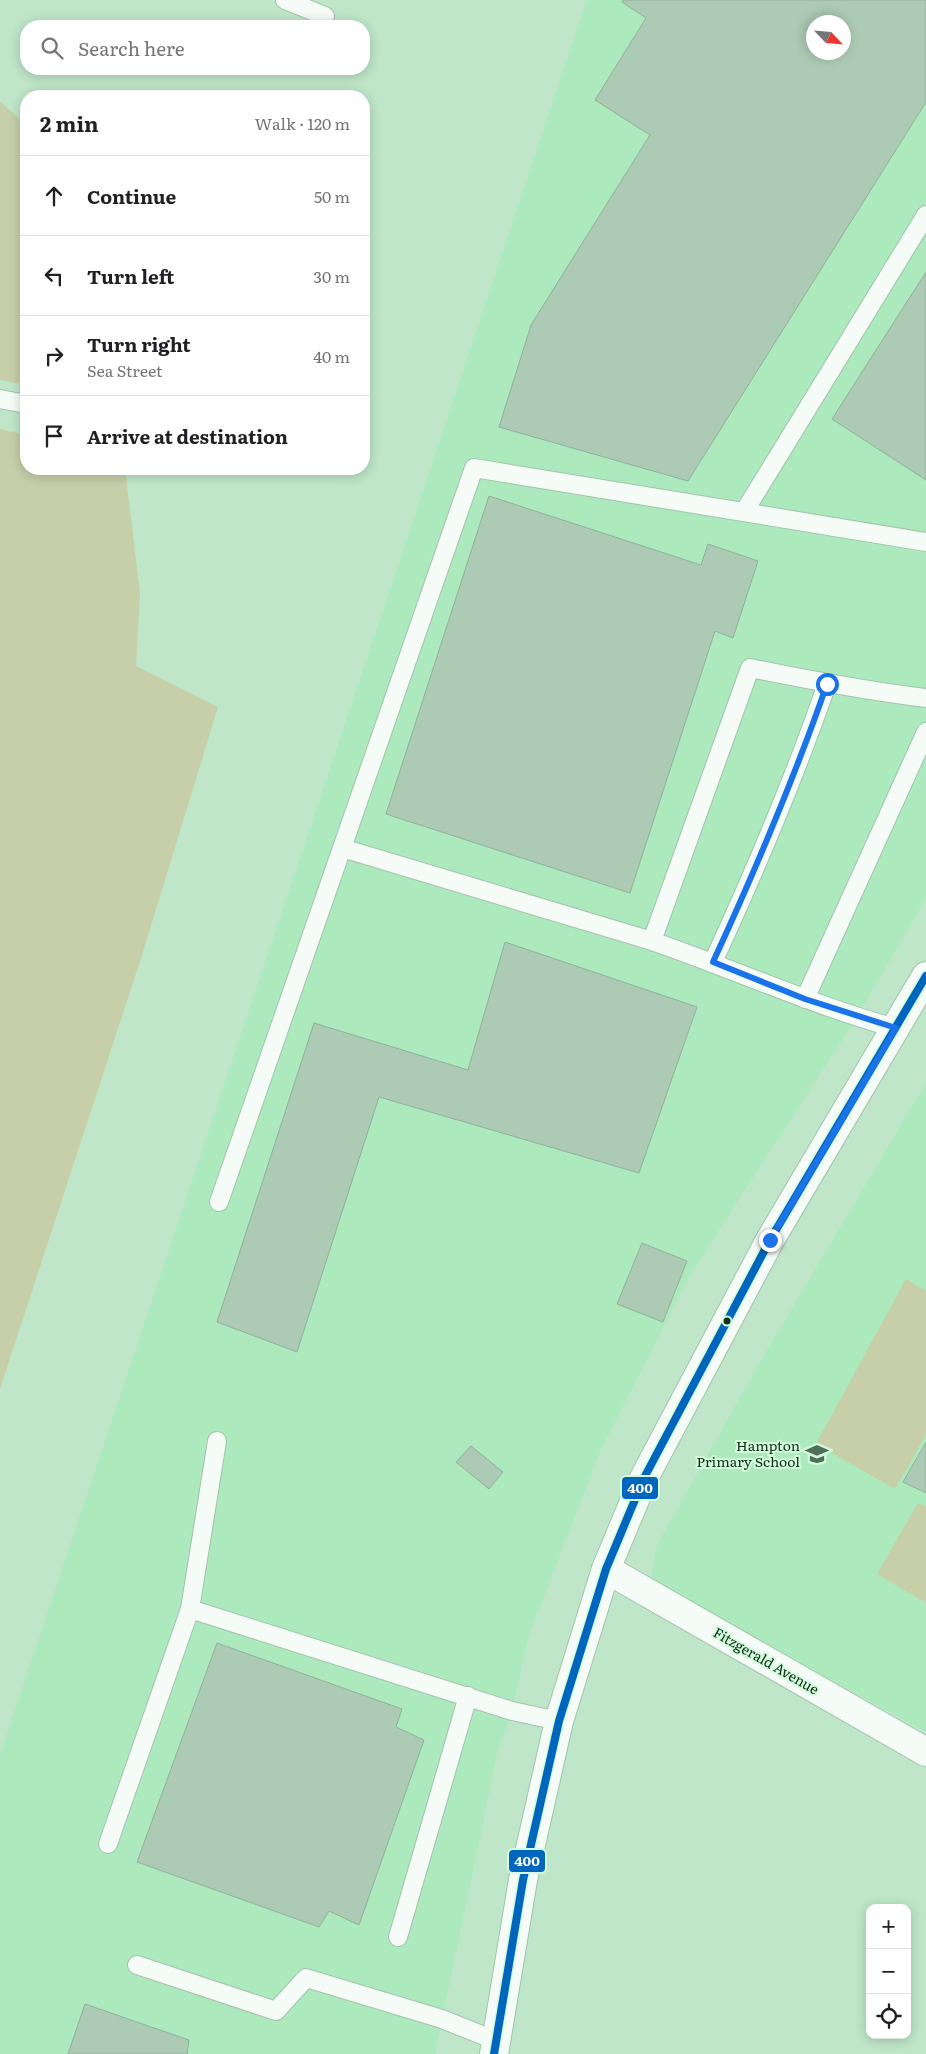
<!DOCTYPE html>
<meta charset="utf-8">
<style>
body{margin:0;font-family:Literata,serif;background:#f2f2f2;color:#202124}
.controls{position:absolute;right:15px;bottom:15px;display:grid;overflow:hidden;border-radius:10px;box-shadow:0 2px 12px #0003}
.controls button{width:45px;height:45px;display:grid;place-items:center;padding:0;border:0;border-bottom:1px solid #e0e0e0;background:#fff;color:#202124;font:25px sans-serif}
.compass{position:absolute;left:806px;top:15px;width:45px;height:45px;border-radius:50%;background:#fff;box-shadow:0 2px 12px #0003;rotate:116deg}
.stop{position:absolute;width:15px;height:15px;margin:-11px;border:4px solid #1a73e8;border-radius:50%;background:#fff}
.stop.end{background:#1a73e8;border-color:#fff;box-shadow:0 1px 5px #0008}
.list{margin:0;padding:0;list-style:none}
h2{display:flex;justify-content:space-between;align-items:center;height:65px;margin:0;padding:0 20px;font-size:21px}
h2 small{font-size:16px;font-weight:400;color:#757577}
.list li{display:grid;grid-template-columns:32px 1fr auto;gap:15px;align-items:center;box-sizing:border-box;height:80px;padding:0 20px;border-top:1px solid #e0e0e0}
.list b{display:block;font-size:19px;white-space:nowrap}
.list p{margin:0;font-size:16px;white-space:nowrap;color:#757577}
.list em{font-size:16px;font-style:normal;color:#757577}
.icon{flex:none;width:28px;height:28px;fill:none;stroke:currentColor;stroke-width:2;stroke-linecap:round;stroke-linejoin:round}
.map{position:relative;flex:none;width:926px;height:2054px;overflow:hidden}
.search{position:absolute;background:#fff;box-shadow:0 2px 12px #0003;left:20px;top:20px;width:350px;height:55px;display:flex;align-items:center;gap:12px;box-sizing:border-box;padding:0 18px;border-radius:20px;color:#757577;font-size:19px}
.panel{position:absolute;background:#fff;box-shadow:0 2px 12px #0003;left:20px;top:90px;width:350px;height:385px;border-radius:20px}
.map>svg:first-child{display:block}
.built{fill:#ace9bc;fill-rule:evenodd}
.green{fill:#c6cfa8}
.building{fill:#accab4;stroke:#92b19a;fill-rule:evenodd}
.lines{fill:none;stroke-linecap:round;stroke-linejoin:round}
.service-casing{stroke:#a4c3ac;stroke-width:20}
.minor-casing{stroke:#a4c3ac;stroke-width:30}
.secondary-casing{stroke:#a4c3ac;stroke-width:30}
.service{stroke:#f5fbf7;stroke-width:18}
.minor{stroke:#f5fbf7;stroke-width:28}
.secondary{stroke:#f5fbf7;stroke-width:28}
.bus-1-casing{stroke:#d2fcdb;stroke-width:11}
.bus-1{stroke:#0065bd;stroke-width:8}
.route{stroke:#1a73e8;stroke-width:6}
.bus-dot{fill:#132f1b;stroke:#d2fcdb;stroke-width:2}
.labels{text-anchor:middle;stroke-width:4;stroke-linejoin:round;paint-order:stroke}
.poi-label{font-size:14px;fill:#132f1b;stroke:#d2fcdb;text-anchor:end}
.street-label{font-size:14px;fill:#132f1b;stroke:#d2fcdb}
.line-badge{stroke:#d2fcdb;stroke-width:2}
.badge-label{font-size:14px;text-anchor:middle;font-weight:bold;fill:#fff}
</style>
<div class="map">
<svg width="926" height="2054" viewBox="0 0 926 2054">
<rect width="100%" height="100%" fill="#bfe6c9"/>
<path class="built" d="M587,0H926V898L857,1017L692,1272L601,1449L529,1635L512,1711L498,1750L435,2054H0V1755ZM814,22H844V52H814Z
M926,1083V1732L651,1581L657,1545L760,1362Z"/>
<path class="green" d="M0,101L26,125V385L0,380Z
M0,429L26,435V469H125L140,593L136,666L218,707L142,955L0,1389Z
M906,1279L926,1291V1435L895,1489L816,1444Z
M918,1503L926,1507V1603L877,1574Z"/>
<path class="building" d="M623,0H926V102L688,481L499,427L531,325L650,135L595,100L646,18L622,2ZM814,22H844V52H814Z
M926,272V480L832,419Z
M489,496L701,565L708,544L758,561L733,638L715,631L630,893L386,814Z
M505,942L697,1007L639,1173L379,1097L297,1352L217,1322L314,1023L468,1070Z
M642,1243L687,1261L663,1322L617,1304Z
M926,1442V1493L903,1482Z
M471,1446L503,1472L489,1489L456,1462Z
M217,1643L402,1709L396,1727L424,1740L359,1925L329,1911L319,1927L137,1862Z
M85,2004L189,2040L187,2054H188H68Z"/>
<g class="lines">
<defs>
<path id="service" d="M285,0L325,16
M0,399L26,404
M744,512L926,215
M342,848L652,941
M713,962C755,871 794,779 827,684
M805,999L926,732
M895,1028C812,1005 733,969 652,941L750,668C809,680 866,691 926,698
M219,1202L474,468L926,542
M190,1609L512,1711L559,1721
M108,1844L190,1609L217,1441
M398,1937L468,1696
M137,1965L276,2011L306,1978L442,2019L497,2041"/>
<path id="minor" d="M606,1569L926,1752"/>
<path id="secondary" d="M494,2054L523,1880L559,1721L606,1569L644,1478L770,1240L926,976"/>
</defs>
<use href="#service" class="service-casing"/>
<use href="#minor" class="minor-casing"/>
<use href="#secondary" class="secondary-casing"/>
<use href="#service" class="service"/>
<use href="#minor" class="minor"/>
<use href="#secondary" class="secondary"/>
<defs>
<path id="bus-1" d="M494,2054L523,1880L559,1721L606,1569L644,1478L770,1240L926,976"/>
</defs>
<use href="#bus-1" class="bus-1-casing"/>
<use href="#bus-1" class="bus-1"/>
</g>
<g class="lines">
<path class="route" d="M770,1240L896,1028L805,999L713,962C755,871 794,779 827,684"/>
</g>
<defs>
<symbol id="school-bare" viewBox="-9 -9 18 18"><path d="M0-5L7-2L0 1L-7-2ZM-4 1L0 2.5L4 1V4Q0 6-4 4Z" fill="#4f6f58" stroke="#d2fcdb" stroke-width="2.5" paint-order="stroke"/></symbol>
</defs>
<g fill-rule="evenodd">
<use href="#school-bare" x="801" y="1438" width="32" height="32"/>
</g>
<circle class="bus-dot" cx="727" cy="1321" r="4.5"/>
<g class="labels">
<g class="poi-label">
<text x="800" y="1451">Hampton<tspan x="800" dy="16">Primary School</tspan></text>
</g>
<g class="street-label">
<text transform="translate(766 1661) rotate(30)" y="5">Fitzgerald Avenue</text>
</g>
</g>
<g class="line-badge">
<rect x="621" y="1476" width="38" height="24" rx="5" fill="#0065bd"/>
<rect x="508" y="1849" width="38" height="24" rx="5" fill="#0065bd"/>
</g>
<g class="badge-label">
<text x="640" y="1493">400</text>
<text x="527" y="1866">400</text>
</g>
</svg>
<div class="controls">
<button>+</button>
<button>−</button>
<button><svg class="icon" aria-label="locate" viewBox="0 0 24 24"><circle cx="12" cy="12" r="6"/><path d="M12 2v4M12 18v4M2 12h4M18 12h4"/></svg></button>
</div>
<svg class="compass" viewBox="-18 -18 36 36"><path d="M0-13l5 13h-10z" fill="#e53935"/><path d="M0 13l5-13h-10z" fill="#757577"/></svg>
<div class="stop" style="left:827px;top:684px"></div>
<div class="stop end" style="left:770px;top:1240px"></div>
<div class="search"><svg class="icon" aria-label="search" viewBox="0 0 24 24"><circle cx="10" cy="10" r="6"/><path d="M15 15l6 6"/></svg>Search here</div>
<section class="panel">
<h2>2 min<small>Walk · 120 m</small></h2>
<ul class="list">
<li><svg class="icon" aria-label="ahead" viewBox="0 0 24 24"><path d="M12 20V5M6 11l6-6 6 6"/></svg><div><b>Continue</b></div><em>50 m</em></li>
<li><svg class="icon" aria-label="left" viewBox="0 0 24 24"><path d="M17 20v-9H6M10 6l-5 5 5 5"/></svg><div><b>Turn left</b></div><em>30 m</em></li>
<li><svg class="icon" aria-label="right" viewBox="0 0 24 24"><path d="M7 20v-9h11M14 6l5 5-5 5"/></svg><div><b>Turn right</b><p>Sea Street</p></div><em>40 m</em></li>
<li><svg class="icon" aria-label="arrive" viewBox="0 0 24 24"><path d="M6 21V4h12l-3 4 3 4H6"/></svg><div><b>Arrive at destination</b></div></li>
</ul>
</section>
</div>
